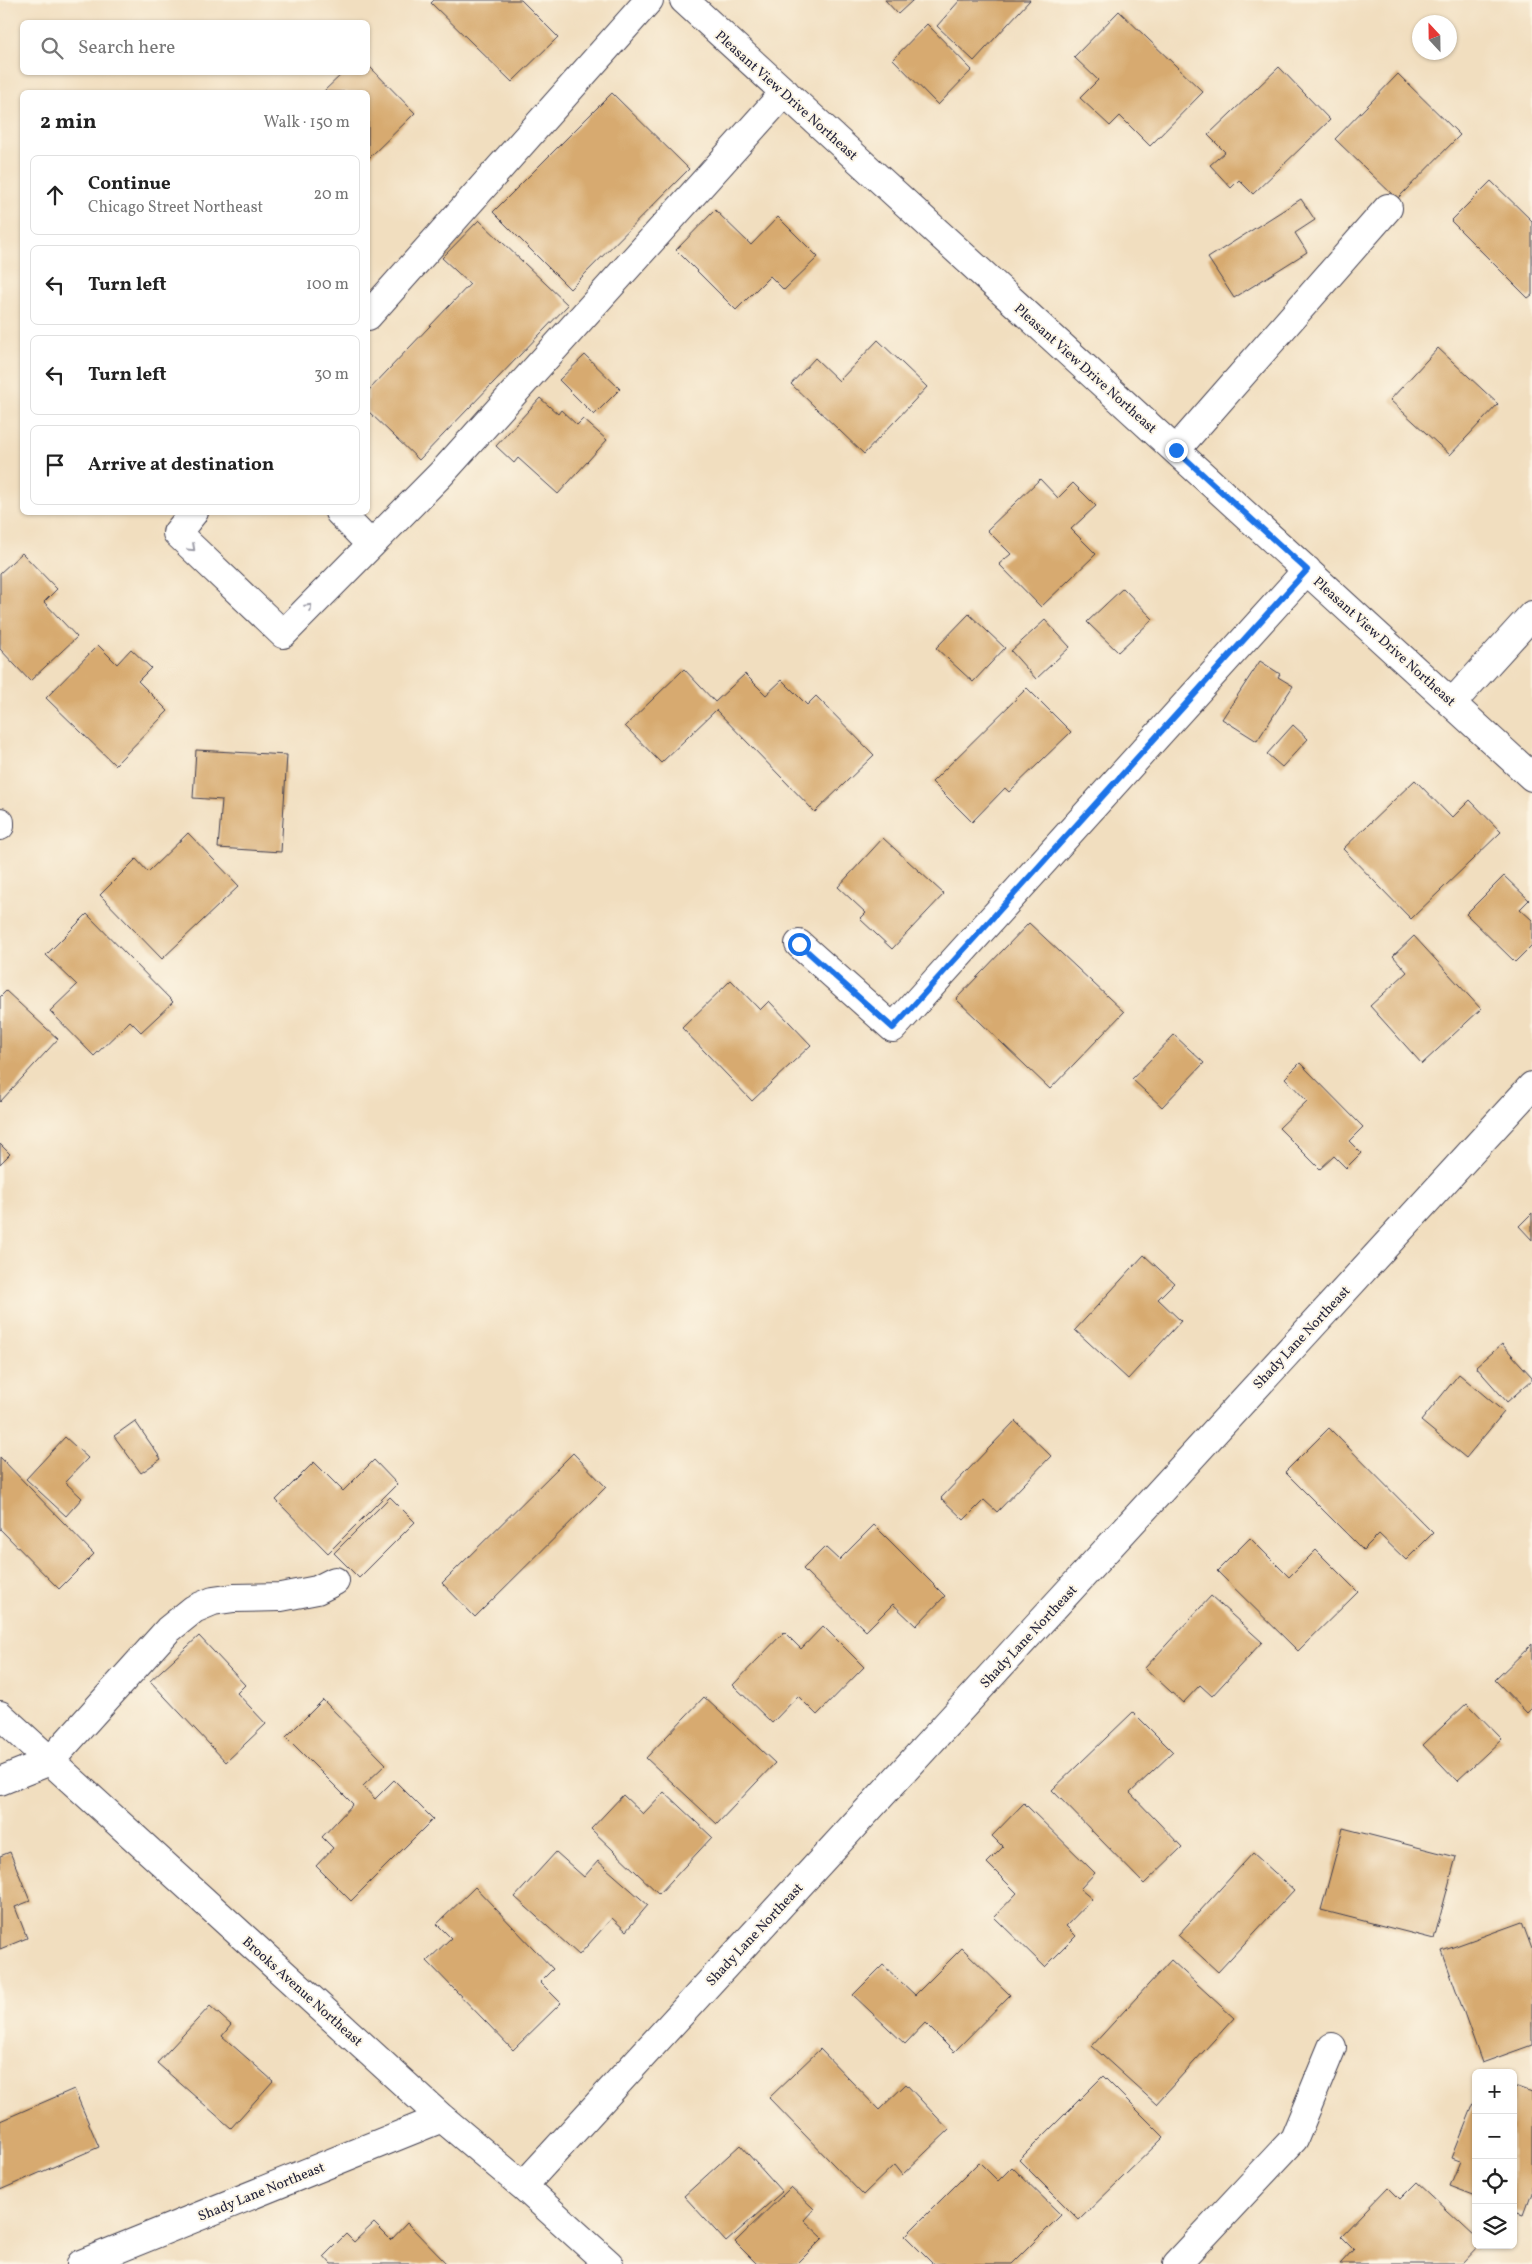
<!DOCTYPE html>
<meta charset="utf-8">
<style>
body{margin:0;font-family:Vollkorn,serif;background:#f6f6f6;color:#222}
.controls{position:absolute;right:15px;bottom:15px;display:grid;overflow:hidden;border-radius:8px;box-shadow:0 1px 4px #0004}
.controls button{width:45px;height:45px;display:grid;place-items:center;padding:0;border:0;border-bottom:1px solid #e0e0e0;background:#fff;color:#222;font:25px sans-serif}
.compass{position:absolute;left:1412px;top:15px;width:45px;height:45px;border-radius:50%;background:#fff;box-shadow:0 1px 4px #0004;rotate:338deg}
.stop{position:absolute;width:15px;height:15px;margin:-11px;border:4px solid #1a73e8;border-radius:50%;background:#fff}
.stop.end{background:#1a73e8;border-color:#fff;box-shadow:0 1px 5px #0008}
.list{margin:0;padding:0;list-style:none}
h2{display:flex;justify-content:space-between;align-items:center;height:65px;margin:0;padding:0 20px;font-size:21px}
h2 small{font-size:16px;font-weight:400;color:#767676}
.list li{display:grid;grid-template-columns:32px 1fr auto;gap:15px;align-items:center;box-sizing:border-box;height:80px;margin:0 10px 10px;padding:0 10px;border:1px solid #e0e0e0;border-radius:8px}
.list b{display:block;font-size:19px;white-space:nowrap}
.list p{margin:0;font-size:16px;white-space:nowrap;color:#767676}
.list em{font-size:16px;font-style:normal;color:#767676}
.icon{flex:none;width:28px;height:28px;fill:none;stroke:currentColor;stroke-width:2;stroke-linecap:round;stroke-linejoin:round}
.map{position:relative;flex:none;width:1532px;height:2264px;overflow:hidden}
.search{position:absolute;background:#fff;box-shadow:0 1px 4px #0004;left:20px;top:20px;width:350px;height:55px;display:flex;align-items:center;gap:12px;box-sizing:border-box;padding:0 18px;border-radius:8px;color:#767676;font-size:19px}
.panel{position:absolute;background:#fff;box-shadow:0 1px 4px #0004;left:20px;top:90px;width:350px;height:425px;border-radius:8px}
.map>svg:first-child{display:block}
.building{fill:#d7aa70}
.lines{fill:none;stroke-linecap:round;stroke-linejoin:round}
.minor-casing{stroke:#413e4f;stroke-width:30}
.minor{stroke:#fff;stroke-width:28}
.oneway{stroke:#9c9ca7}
.route{stroke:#1a73e8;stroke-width:6}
.labels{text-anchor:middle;stroke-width:4;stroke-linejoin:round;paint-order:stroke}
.street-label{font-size:14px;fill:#22223b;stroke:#fcf5e5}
</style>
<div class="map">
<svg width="1532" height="2264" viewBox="0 0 1532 2264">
<rect width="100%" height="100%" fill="#fcf5e5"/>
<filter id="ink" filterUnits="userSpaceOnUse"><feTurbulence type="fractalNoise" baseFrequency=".02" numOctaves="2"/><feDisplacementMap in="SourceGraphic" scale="10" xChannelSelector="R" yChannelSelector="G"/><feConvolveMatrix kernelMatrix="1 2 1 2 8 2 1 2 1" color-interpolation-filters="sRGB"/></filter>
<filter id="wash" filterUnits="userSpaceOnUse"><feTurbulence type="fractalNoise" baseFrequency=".0096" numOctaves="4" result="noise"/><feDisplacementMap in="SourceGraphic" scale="20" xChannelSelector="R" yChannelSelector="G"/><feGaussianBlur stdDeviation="1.12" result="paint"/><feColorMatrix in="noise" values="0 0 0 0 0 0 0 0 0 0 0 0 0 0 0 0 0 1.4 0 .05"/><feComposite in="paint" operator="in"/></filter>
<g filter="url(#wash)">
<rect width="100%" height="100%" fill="#f1debf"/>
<g id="blocks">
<path class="building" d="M434,0H521L558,37L512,82L431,3Z
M885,0H913L898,14Z
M960,0H1030L974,61L937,26Z
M1119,11L1203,92L1150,146L1120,116L1110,126L1080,98L1098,80L1074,57Z
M927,24L972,70L938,105L893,59Z
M368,65L415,113L368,159V92H323L344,72H368Z
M1279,67L1330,120L1253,194L1239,180L1231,188L1210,165L1225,152L1208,135Z
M1398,74L1460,135L1397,199L1335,139Z
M612,93L689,169L570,289L493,212Z
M1491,181L1532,221V295L1528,298L1451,221Z
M1301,199L1315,220L1295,233L1307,252L1234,298L1208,258Z
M715,210L751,245L778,217L818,257L784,290L770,276L736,310L676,250Z
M479,220L568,305L419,460L368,411V391L470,284L442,258Z
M878,340L927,387L864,454L791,384L815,358L839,381Z
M1438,348L1498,404L1450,455L1390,400Z
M585,355L620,389L594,415L559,380Z
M540,398L558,414L561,410L577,425L583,419L607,440L558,494L518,458L514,463L496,446Z
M1040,479L1058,498L1073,483L1096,506L1071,529L1096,554L1041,607L999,564L1011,554L987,530Z
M22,553L57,589L44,602L77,637L30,681L0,649V573Z
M1123,588L1153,619L1118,652L1087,622Z
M969,614L1005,648L973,682L936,648Z
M1045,620L1070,647L1036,679L1011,651Z
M98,645L117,664L131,649L151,668L138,681L168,711L115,765L46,698Z
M1260,661L1280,674L1278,677L1293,686L1257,741L1222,719Z
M684,669L715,702L745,674L766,695L782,680L807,705L816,696L874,755L815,812L716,710L661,763L625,726Z
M1027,688L1071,732L1009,792L1005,788L972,822L932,782Z
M1293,725L1308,739L1282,767L1267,754Z
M196,750L287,755L281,852L218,848L222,800L193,798Z
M1415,780L1452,818L1470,800L1501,832L1411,919L1343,849Z
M188,833L239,886L162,959L100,895L136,859L148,872Z
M883,838L944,894L892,949L860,919L866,913L838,887Z
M1504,876L1529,900L1520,909L1532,920V945L1515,962L1466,914Z
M87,914L173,1002L141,1032L130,1021L94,1056L50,1011L77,985L46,955Z
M1029,923L1124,1012L1050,1089L956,999Z
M1414,936L1481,1009L1422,1064L1370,1006L1407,972L1393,956Z
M731,980L760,1010L769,1001L811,1045L752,1101L682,1028Z
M6,991L58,1039L0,1102V997Z
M1174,1035L1204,1063L1162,1107L1132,1079Z
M1300,1063L1363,1127L1349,1141L1361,1153L1346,1168L1334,1156L1320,1169L1279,1128L1307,1101L1285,1078Z
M0,1144L10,1154L0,1164Z
M1532,1213V1240L1519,1226Z
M1144,1255L1174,1283L1158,1299L1181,1321L1128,1379L1075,1330Z
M1502,1344L1532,1377V1380L1507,1402L1476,1367Z
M1459,1374L1504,1412L1466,1458L1421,1421Z
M135,1421L161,1459L141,1473L114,1436Z
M1015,1421L1051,1456L997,1512L984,1500L964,1520L941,1498Z
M1329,1428L1433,1533L1406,1560L1379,1534L1363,1550L1285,1472Z
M65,1437L88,1458L65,1482L82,1498L66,1516L26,1479Z
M573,1453L606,1487L475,1617L442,1583Z
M0,1457L94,1554L59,1589L0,1529Z
M374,1460L397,1484L328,1553L276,1500L314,1462L343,1491Z
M390,1497L415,1522L359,1578L334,1553Z
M874,1525L945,1596L916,1626L893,1604L866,1631L803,1569L825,1547L839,1560Z
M1250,1538L1289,1577L1316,1550L1358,1592L1298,1651L1217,1571Z
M1211,1596L1262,1642L1212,1696L1200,1685L1183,1703L1145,1668Z
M823,1626L864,1667L817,1715L798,1696L772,1723L733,1685L784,1632L801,1649Z
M199,1636L245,1685L237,1693L266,1724L226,1762L150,1681Z
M1532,1644V1708L1527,1713L1495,1680Z
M704,1697L775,1763L717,1824L646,1758Z
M323,1700L386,1764L363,1786L375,1799L394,1780L433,1819L351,1901L316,1866L333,1848L322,1837L353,1804L286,1737Z
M1467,1703L1502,1739L1457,1781L1423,1745Z
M1133,1712L1173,1752L1130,1793L1182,1847L1144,1884L1052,1790Z
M664,1792L712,1837L659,1894L591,1829L623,1795L643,1814Z
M1024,1803L1095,1873L1080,1889L1092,1899L1066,1926L1076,1936L1045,1967L994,1917L1017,1893L987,1863L1003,1847L992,1836Z
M1343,1828L1456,1857L1434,1939L1321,1910Z
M10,1852L30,1901L15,1907L27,1938L0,1949V1856Z
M556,1852L584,1877L598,1861L648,1905L626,1931L612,1918L579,1955L515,1897Z
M1253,1853L1294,1890L1218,1972L1178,1935Z
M475,1887L553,1969L540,1982L561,2003L513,2050L427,1961L451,1938L437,1924Z
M1522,1922L1532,1949V2045L1482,2063L1442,1951Z
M962,1948L1010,1995L954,2052L925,2023L905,2044L853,1995L883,1965L915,1995Z
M1171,1960L1234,2018L1156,2104L1092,2046Z
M210,2006L231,2025L222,2036L273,2081L231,2128L157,2063Z
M820,2049L879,2110L906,2084L949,2130L902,2175L894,2165L863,2195L769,2098Z
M1103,2076L1164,2137L1079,2220L1019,2160Z
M1513,2086L1532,2093V2192L1524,2214L1513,2210Z
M74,2089L99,2147L0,2190V2121Z
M1476,2098V2196L1450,2186L1460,2161L1452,2158Z
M740,2145L782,2192L726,2242L684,2196Z
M979,2162L998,2181L1012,2167L1061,2215L1012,2264H933L905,2236Z
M1417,2182L1476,2237V2245H1480L1462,2264H1340L1354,2249L1341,2236L1388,2187L1400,2199Z
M791,2187L814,2209L804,2220L823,2238L797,2264H757L735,2242Z
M374,2223L391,2240L407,2223L447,2264H331L324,2256L346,2234L354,2242Z"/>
</g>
</g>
<g filter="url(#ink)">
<use href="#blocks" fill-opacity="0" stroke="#413e4f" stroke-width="1"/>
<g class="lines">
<defs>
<path id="minor" d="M684,0L1532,777
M368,316L649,0
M1176,450L1388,208
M194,512L177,533L283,634L441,474L785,92
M339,512L371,545
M1452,703L1532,615
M0,822V826
M799,944L893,1028L1307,570
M0,1715L442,2118L523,2186L609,2264
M0,1781L50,1761L168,1630L194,1609L213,1601L234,1598L281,1597L317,1590L335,1581
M523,2186L1532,1086
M81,2264L442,2118
M1177,2264L1294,2139L1332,2047"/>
</defs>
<use href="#minor" class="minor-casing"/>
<use href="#minor" class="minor"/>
</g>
<defs><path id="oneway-chevron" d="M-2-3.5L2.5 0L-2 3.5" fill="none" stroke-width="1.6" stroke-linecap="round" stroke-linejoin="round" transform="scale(1.25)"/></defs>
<g class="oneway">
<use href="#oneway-chevron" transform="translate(192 548) rotate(43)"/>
<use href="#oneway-chevron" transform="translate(309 607) rotate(-45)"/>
</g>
</g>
<g class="lines" filter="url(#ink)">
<path class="route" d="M799,944L893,1028L1307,570L1176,450"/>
</g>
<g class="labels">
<g class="street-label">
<text transform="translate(787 95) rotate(42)" y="5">Pleasant View Drive Northeast</text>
<text transform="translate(1086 368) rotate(42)" y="5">Pleasant View Drive Northeast</text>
<text transform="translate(1385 641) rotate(42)" y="5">Pleasant View Drive Northeast</text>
<text transform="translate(1301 1337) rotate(-47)" y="5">Shady Lane Northeast</text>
<text transform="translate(1028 1636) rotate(-47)" y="5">Shady Lane Northeast</text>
<text transform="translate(754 1934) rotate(-47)" y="5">Shady Lane Northeast</text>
<text transform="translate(303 1991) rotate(42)" y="5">Brooks Avenue Northeast</text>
<text transform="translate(261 2191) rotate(-22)" y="5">Shady Lane Northeast</text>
</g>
</g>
</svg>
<div class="controls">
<button>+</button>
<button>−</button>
<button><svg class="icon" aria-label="locate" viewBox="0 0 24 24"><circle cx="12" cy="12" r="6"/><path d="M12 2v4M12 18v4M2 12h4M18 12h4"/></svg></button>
<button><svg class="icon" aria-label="layers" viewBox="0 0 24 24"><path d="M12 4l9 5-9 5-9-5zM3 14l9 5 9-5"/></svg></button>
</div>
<svg class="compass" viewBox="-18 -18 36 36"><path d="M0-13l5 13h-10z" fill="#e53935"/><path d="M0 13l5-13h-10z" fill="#767676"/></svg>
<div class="stop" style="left:799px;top:944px"></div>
<div class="stop end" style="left:1176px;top:450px"></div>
<div class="search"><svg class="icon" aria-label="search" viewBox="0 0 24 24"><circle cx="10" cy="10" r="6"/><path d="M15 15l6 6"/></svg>Search here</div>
<section class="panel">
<h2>2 min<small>Walk · 150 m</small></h2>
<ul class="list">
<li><svg class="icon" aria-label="ahead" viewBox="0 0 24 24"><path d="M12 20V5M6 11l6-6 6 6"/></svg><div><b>Continue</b><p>Chicago Street Northeast</p></div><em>20 m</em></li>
<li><svg class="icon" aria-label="left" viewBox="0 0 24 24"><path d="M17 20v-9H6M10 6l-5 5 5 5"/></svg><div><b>Turn left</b></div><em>100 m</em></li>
<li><svg class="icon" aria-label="left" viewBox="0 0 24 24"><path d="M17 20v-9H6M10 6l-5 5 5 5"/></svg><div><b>Turn left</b></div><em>30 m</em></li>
<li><svg class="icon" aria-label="arrive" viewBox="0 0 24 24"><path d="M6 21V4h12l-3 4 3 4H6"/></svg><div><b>Arrive at destination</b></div></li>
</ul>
</section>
</div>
